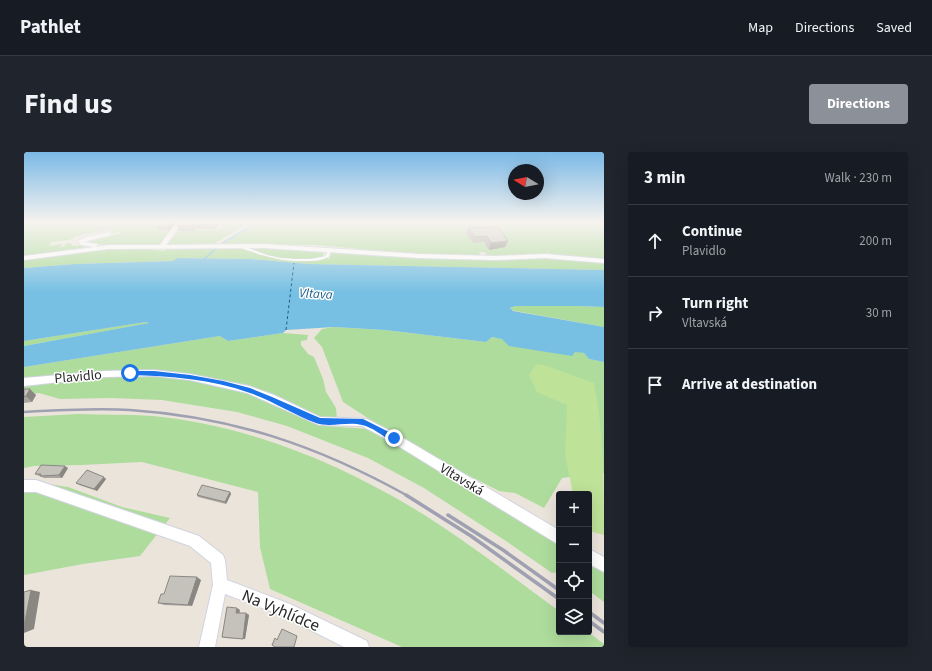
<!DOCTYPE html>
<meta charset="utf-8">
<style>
body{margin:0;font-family:"Source Sans 3",sans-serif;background:#20242c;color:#f1f3f6}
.controls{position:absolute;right:12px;bottom:12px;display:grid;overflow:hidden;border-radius:4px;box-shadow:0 4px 16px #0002}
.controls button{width:36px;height:36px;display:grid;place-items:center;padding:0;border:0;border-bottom:1px solid #363941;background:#171b24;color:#f1f3f6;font:20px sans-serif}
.compass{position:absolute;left:484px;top:12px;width:36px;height:36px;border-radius:50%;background:#171b24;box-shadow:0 4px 16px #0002;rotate:280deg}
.stop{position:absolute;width:12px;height:12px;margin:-9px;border:3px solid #1a73e8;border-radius:50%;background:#fff}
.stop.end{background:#1a73e8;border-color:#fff;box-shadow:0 1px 4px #0008}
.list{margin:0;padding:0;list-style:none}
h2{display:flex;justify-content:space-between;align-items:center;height:52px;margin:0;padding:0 16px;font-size:17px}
h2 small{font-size:13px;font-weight:400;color:#9ea1a6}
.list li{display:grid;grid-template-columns:26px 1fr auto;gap:12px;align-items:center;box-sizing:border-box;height:72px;padding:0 16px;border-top:1px solid #363941}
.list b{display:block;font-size:15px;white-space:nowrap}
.list p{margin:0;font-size:13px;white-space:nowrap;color:#9ea1a6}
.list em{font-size:13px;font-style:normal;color:#9ea1a6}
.icon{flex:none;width:22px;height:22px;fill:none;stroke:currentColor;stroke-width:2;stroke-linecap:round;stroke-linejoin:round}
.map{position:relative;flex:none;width:580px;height:495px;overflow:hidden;border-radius:4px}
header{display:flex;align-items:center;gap:24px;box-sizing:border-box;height:56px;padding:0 20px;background:#171b24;border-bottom:1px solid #363941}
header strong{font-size:19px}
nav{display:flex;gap:22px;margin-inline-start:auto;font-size:14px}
.intro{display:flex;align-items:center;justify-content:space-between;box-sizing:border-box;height:96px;padding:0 24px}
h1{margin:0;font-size:28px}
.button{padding:10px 18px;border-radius:4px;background:#8c9099;color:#fff;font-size:14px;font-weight:700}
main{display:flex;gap:24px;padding:0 24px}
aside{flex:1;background:#171b24;border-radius:4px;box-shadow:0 4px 16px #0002}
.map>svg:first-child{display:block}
.green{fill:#aedc9c}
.pitch{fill:#bfe299}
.water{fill:#77c0e3}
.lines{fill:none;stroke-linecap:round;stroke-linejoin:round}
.stream{stroke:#77c0e3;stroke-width:1.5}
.ferry{stroke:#195e8c;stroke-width:1;stroke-dasharray:3 2.5;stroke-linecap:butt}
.service-casing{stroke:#d1d3e0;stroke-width:1}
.minor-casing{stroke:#d1d3e0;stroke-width:2}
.service{fill:#fff;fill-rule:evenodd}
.minor{fill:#fff;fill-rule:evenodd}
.rail-far1{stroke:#9fa0b1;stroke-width:2.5}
.rail{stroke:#9fa0b1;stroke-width:3.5}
.wall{fill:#a9a6a1}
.shaded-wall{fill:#8a8783}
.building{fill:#c5c1bb;stroke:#8a8783}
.route{fill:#1a73e8}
.labels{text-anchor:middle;stroke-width:3;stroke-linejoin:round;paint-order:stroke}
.far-water-label{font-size:13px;font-style:italic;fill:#195e8c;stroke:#fff}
.street-label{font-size:14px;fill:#292929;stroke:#fff}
.near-street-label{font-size:17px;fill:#292929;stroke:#fff}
</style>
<header>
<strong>Pathlet</strong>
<nav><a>Map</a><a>Directions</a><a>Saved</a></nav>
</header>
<div class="intro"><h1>Find us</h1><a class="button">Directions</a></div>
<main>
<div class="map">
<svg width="580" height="495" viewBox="0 0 580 495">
<rect width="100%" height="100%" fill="#eae4db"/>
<path class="green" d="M0,70H155L152,73L134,78L144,79L146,76H150L137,93H81L60,90L69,86L96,82V80L88,81V77L52,84C47,90 34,88 27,90L25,94L39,92L36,95H39L43,91H47L48,94L60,93L77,94L0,104Z
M177,70H221L219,74L188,93H141L152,78L157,76L156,79L195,77L198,76L199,71Z
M228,70H345L357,72L350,70H580V118L285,112L228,107L154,106L149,109L51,112L0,116V107L85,97L130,96L129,98L141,99L142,96L238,94L300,98L299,105L305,107L309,98C379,110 452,106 523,105L524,99L520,103H480L484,104L464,105L461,100H455L457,105L390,102L293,93L200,92L212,83L228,76Z
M491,154H553L580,155V175L486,158L488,155Z
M122,170L126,171L0,194V189Z
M310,175L361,178L462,190L468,185L560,201L565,207L580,210V321L538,326L520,356L491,341L475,339L387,294L319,250L298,195L290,186L298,177Z
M259,181L284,183L283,188L277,189V193L284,202L290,205L299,227L302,240L312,256L313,268L295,267L255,248L135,220L92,218L0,227V215L196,184L204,189Z
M76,223H119L161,228L163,227L211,236L264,257L299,274L347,277L535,393V420L528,421L482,389L400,336L344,306L263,274L213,260L138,248L87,246L36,247L15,241L0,243V231Z
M54,262C79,263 104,262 129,264C222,273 310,309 389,356C440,387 487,424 535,459V480H564L580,492V495H378L246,437L236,395L234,340L118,310L58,313L10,314L0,316V265Z
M0,328L44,335L98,355L146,366L116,404L59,412L0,423Z
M565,412L580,421V450L565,439Z"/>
<path class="pitch" d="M512,212L520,213L570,231C580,279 580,333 580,383L565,379V342H549L541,302L543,253L513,240L505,223Z"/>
<path class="water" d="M153,106L228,107L285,112L580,118V155L553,154H491L486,156L489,159L580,175V210L565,207L560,201L551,200L548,204L485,194L478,187L468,185L462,190L361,178L310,175L262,178L259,181L204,189L196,184L0,215V194L125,171L122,170L0,189V116L51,112L149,109Z"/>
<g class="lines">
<path class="stream" d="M178,109L197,92L226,75L227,70"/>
<path class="ferry" d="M262,178L270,111"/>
<defs>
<path id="service" d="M214,93H216L243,103L256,106L270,107H286L298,105L302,104L304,96L307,97L305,104C298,109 289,109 281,109C255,110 238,103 214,95Z"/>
<path id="minor" d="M153,70H159L142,93L240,92L395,102L471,104L521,102L580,107V111L521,106L471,108L395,106L240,96L84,97L0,108V104L71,95L57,93L54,89L62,85L85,80L87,81V83L60,90L73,92L74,93L71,95L84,93H136Z
M130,218L166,222L225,234L250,243L296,265L343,267L374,283L535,378V393L366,289L338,274L295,273L223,241L166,228L130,224L81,225L0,234V226L81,219Z
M0,328H12L175,384L199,403L201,408L203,428L266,452L343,489L345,495H320L257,463L201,442L191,495H175L189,433L187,411L166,394L12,340H0Z
M565,397L580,405V420L565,412Z"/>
</defs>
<use href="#service" class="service-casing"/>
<use href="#minor" class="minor-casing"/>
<use href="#service" class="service"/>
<use href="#minor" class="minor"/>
<path class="rail-far1" d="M0,260C35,258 71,256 106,258C210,265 294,294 384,344"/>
<path class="rail" d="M382,343L447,384L535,447
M424,363L479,398L535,438
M565,460L580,471
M565,469L580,480"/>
</g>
<path class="wall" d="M152,70L145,79L134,78L132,74Z
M156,70H195L192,77H170L169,79H155L153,74Z
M474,75L481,95L465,98L460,90L450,91L442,82L444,76Z
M0,237L12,243L8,250L0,251Z
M44,316L38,326H20L18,325L15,324L11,322Z
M82,327L73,339L55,333L52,331Z
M206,340L207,342L202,352L174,345L173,343Z
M177,428L168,454L140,453L134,451L140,442Z
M216,458L215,461H222L225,463L221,487L201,486L198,485Z"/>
<path class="shaded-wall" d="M146,70H152L145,79L143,74Z
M192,70H195L192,77L191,73Z
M168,73L170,77L169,79L167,74Z
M484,89L481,95L465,98L467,91Z
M6,237L12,243L8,250L2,244Z
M41,314L44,316L38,326L35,323Z
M80,325L82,327L73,339L70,337Z
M206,340L207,342L202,352L201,350Z
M173,425L177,428L168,454L164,453Z
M7,438L16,440L10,477L0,481V474Z
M213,456L216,458L215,462L212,461Z
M222,461L225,463L221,487H219Z"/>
<path class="building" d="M135,70H146L143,74H132Z
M156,70H192L191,73H168L167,74H153Z
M474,75L484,89L467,91L463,84L452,85L444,76Z
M0,237H6L2,244L0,245Z
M17,313L41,314L35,323L16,324L17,322H11Z
M63,318L80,325L70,337L52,331Z
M178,333L206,340L201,350L173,343Z
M146,424L173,425L164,453L134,451L137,442H140Z
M7,438L0,474V440Z
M203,455L213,456L212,461H222L219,487L198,485Z
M258,477L273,484L270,495H251L248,493L251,486L253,488Z"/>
<linearGradient id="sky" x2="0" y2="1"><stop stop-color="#7bb9e6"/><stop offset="0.5" stop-color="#f6f3ef"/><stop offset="1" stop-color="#f6f3ef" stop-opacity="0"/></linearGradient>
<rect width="580" height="140" fill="url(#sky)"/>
<path class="route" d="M104,219H130L166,223L199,229L226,236L248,245L296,266L339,267L373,284L374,286L370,289H367C359,284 348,275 338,273C324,269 306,276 292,271C270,263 249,249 226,241C188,227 146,224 106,223H104Z"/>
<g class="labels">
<g class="far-water-label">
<text transform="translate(292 141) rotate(3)" y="5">Vltava</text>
</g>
<g class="street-label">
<text transform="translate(54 224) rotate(-5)" y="5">Plavidlo</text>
<text transform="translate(438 327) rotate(31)" y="5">Vltavská</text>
</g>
<g class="near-street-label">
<text transform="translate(257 458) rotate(23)" y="6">Na Vyhlídce</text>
</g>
</g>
</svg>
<div class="controls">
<button>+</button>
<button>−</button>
<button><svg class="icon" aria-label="locate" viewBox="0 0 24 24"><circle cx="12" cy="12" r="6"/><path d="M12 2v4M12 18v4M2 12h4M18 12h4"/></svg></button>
<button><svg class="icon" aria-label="layers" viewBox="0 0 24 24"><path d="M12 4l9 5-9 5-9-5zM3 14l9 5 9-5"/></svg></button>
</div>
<svg class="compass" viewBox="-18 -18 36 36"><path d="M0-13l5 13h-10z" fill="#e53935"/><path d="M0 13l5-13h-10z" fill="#9ea1a6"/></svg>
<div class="stop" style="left:106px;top:221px"></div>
<div class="stop end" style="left:370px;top:286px"></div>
</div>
<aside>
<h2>3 min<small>Walk · 230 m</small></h2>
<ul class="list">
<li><svg class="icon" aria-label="ahead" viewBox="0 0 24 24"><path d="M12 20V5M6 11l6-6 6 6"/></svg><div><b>Continue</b><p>Plavidlo</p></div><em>200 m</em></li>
<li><svg class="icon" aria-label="right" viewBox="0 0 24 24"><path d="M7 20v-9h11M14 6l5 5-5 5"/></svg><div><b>Turn right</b><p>Vltavská</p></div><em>30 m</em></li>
<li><svg class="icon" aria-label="arrive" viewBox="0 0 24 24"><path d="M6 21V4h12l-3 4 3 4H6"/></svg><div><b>Arrive at destination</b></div></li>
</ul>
</aside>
</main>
